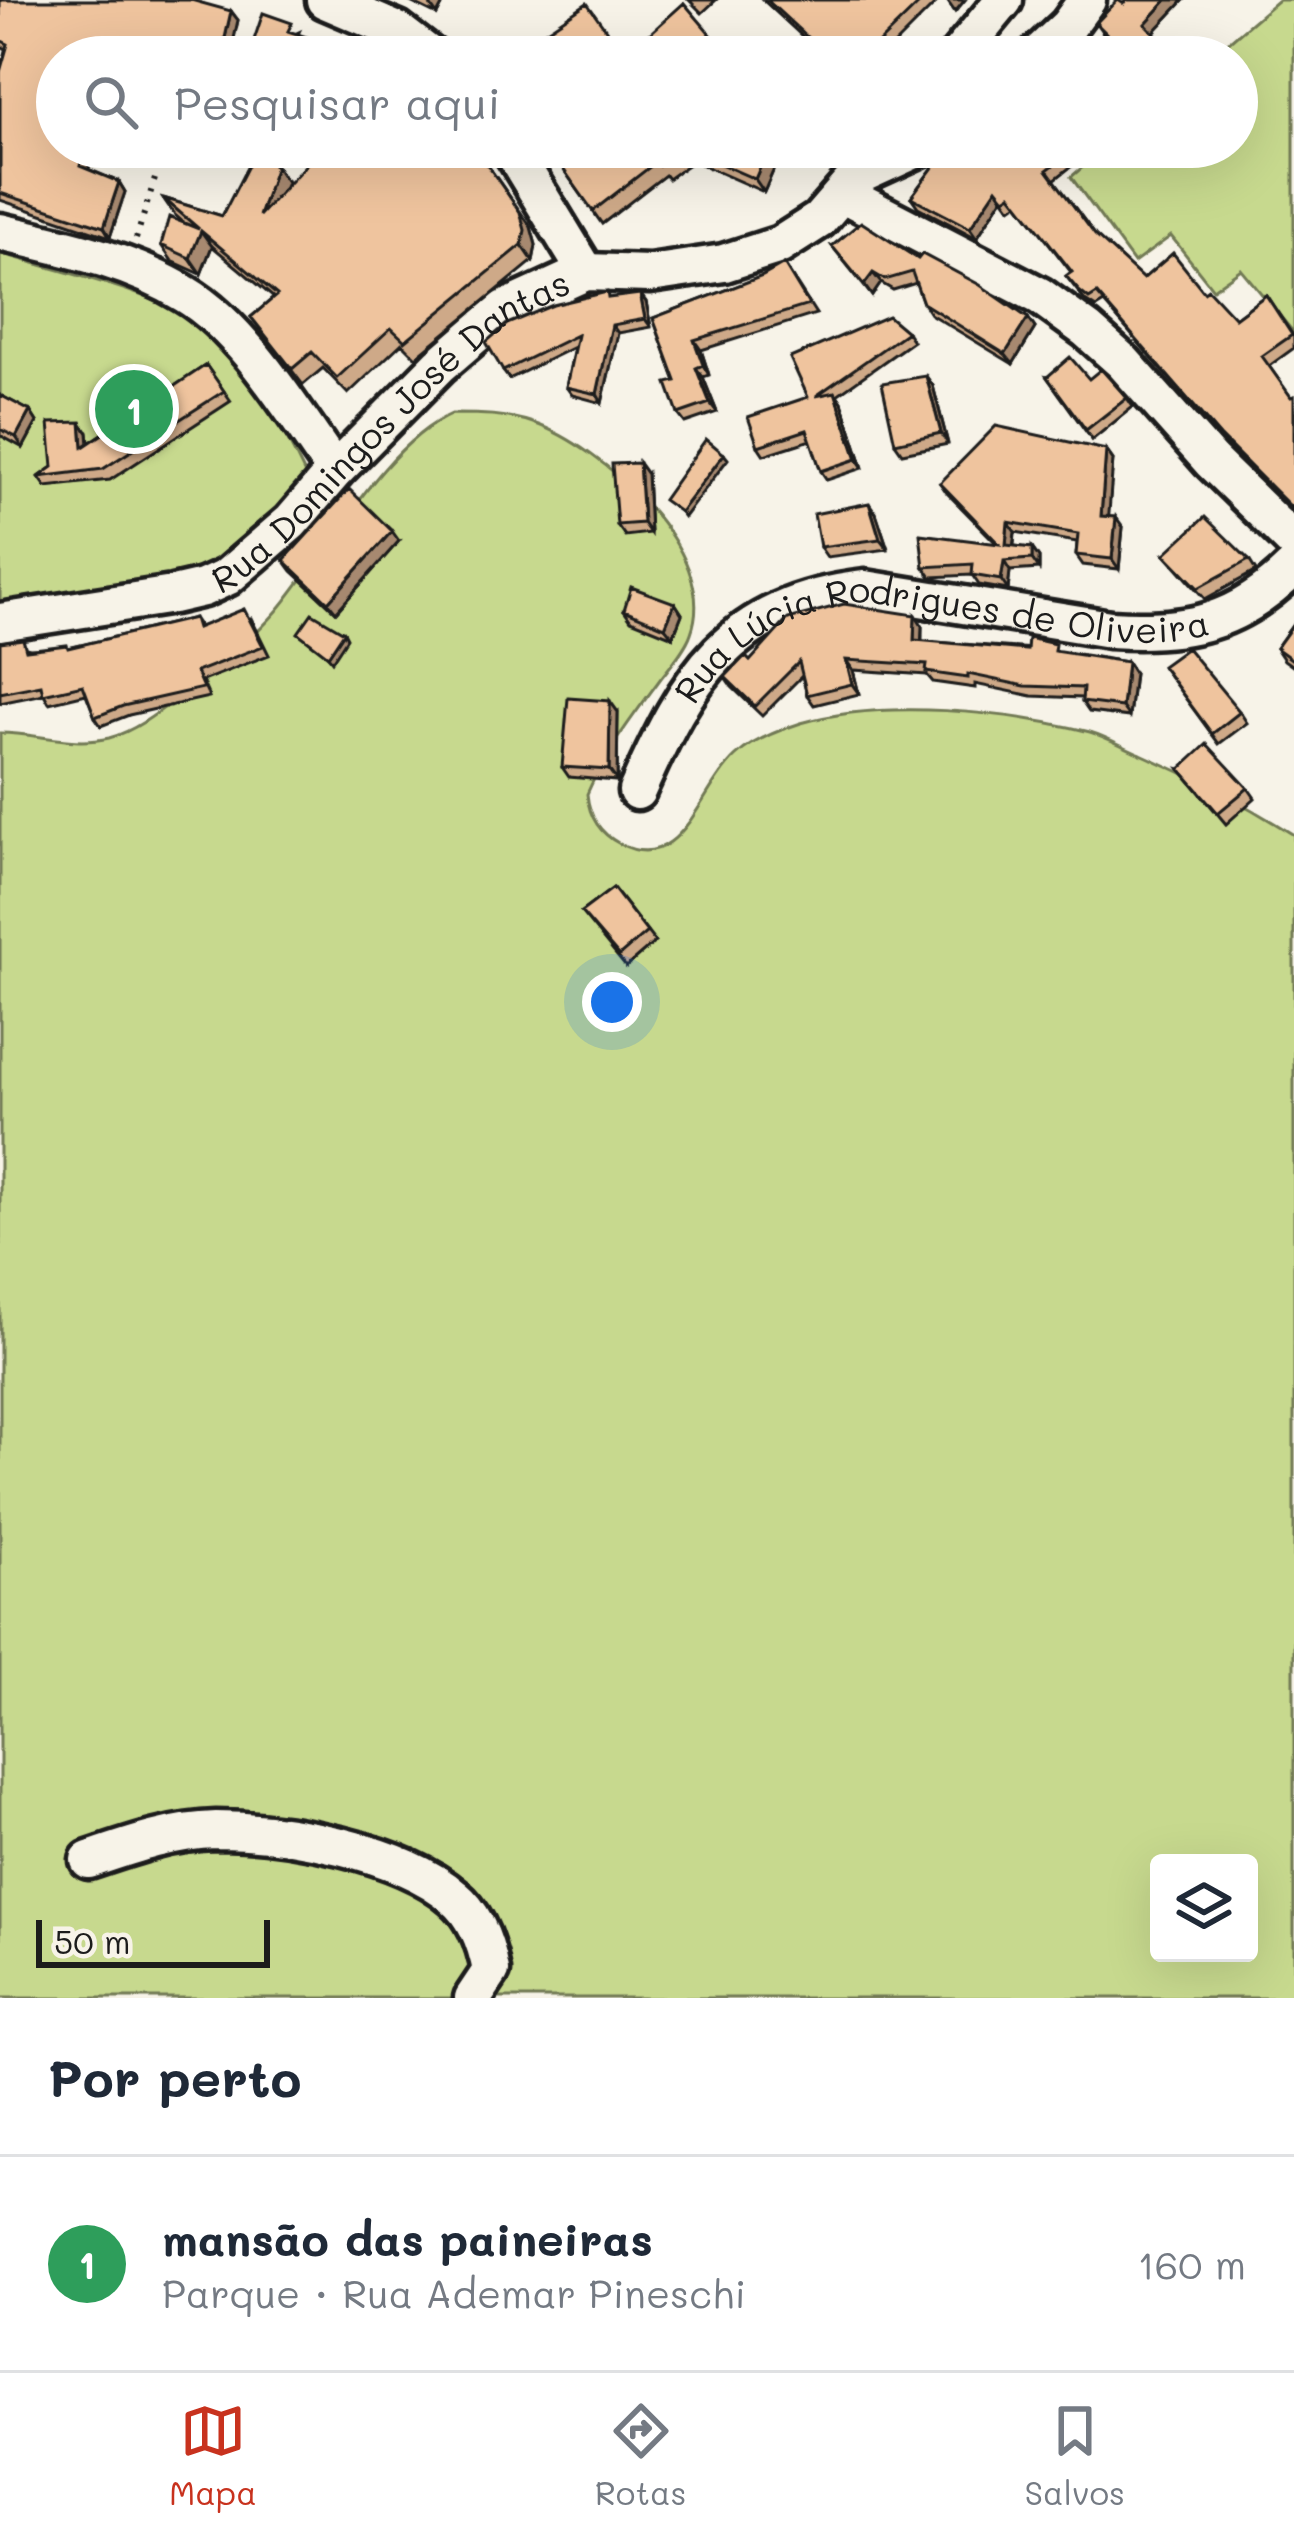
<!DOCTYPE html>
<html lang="pt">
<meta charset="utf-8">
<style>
body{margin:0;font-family:Mali,sans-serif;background:#f2f2f3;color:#1f2937}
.controls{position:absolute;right:36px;bottom:36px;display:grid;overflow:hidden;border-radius:12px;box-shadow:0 12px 48px #0002}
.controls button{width:108px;height:108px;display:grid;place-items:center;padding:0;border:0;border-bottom:3px solid #e0e1e3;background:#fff;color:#1f2937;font:60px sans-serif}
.scale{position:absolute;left:36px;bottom:30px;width:234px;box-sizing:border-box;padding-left:12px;border:6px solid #1c1c1c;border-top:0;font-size:33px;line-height:42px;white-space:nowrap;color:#1c1c1c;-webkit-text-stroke:9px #f7f3e8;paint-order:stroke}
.you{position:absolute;left:612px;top:1002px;width:42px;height:42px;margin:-30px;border:9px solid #fff;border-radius:50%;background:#1a73e8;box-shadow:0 0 0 18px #1a73e833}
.badge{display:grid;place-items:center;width:78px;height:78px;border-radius:50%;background:#c8321e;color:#fff;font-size:39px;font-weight:700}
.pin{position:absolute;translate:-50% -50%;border:6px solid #fff;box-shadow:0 3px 12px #0006}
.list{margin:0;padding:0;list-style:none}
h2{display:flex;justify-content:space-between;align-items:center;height:156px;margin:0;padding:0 48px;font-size:51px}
h2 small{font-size:39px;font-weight:400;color:#747a83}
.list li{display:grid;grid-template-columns:78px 1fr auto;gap:36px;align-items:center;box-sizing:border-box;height:216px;padding:0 48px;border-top:3px solid #e0e1e3}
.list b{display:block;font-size:45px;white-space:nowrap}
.list p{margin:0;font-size:39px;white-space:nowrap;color:#747a83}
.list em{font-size:39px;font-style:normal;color:#747a83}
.icon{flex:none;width:66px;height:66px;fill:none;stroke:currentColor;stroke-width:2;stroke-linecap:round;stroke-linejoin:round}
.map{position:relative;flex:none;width:1294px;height:1998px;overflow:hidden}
.search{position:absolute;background:#fff;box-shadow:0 12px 48px #0002;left:36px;right:36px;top:36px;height:132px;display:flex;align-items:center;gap:30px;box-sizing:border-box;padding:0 42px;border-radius:66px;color:#747a83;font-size:45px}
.sheet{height:372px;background:#fff}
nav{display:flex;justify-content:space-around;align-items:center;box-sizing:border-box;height:168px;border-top:3px solid #e0e1e3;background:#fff;font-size:33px;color:#747a83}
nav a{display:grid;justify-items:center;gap:6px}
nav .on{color:#c8321e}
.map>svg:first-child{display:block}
.green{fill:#c7d98e;stroke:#727a55;stroke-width:3;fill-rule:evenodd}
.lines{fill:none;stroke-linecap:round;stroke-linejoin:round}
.minor-casing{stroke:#1c1c1c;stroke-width:45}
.path{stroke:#1c1c1c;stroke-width:6;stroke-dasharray:3 9;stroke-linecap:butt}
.minor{stroke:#f7f3e8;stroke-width:36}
.wall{fill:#cea988;stroke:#1c1c1c;stroke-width:3}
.shaded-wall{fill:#a7896f;stroke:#1c1c1c;stroke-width:3}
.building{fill:#efc49e;stroke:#1c1c1c;stroke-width:3}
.labels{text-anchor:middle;stroke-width:10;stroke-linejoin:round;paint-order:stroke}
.street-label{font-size:36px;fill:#1c1c1c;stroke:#f7f3e8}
</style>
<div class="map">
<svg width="1294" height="1998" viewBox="0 0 1294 1998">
<rect width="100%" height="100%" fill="#f7f3e8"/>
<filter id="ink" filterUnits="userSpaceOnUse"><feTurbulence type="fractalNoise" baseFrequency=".00833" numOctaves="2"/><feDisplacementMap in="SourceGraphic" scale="24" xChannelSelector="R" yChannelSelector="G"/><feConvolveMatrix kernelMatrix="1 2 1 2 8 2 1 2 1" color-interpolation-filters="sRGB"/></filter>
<g filter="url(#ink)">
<path class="green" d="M1278,0H1294V333L1241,269L1213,289L1171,236L1134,263L1071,177L1106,147H1237V57H1211Z
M0,253C60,272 151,290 202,325C242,353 286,434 307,478L241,555L128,588L0,608Z
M452,414C479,414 506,414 533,423C601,446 721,552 691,633C686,648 671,665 661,678C634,715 605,752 587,794C589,817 599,833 620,844C681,876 699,790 736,756C752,741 779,730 801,723C882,699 1008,711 1090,732C1107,737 1124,747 1141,754C1193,777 1245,804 1294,835V1998H0V733C37,733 72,747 109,738C135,731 159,712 180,696C214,671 249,643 277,611C326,554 383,444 452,414ZM1159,1863H1249V1953H1159Z"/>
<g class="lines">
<defs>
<g id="minor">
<path d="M325,0L398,31L432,57"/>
<path d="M957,57L1004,0"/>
<path d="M1035,57L1068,26L1087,0"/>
<path d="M510,147L586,272"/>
<path d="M864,173L921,147"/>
<path d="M843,194L1040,296L1087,330L1123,362L1211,461L1294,542"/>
<path d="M0,232C64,247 129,260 185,294C244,329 295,415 335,471"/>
<path id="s1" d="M0,622L173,595L203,588L227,577L291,522L335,471L440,365L505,309L586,272L650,274L724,263L780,245L819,220L882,147"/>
<path id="s2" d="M637,791C688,676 729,605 865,589L1110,629C1187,634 1238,623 1294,567"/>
<path d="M89,1860C130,1846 172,1831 216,1830C285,1830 401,1851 454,1897C476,1915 486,1944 491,1971L473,1998"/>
</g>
</defs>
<use href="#minor" class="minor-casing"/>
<path class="path" d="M136,239L165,147"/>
<use href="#minor" class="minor"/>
</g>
<path class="wall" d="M0,0L231,11L238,20L231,50L249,55L299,32L298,34L332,53L330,57H57L88,169L119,182L125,192L110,237L0,200V72L7,49L0,46Z
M406,0H445L437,15Z
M689,0H716L702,13Z
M763,0H939L887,52L891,57H788L805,39Z
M1127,0H1184L1154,32L1171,52L1166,57H1127L1103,33L1096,23Z
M567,147L768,149L777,162L764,192L693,161L668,179L665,175L602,224L554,156Z
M948,147H1096L1054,180L1095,235L1143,279L1204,292L1235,318L1266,295L1294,337V348L1269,366L1291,397L1294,396V513L1227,445L1104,303L1096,308L1085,301L1066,276L1071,272L1018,203L1011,208L1003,197L977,238L918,207L911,197Z
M287,182L286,187L531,227L536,245L533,261L416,357L402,343L348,394L323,368L303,385L251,317L274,298L212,246L201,274L172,261L161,245L184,223L174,214L163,198L222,216Z
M832,246L918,259L1028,318L1035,328L1013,364L930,314L923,303L916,283L893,290L881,283L872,296Z
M784,264L816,314L701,350L709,375L703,377L717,412L685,423L678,414L676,381L653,318L763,276Z
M640,294L646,302L651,327L618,333L602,403L572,395L566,387L574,347L509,379L503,371L610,298Z
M907,332L913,341L837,395L842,402L863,468L827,480L821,471L811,440L764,455L758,446L808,397Z
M206,365L231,401L110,480L46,487L39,477L53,467L88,433L89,443Z
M926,376L933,386L948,444L902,453L895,443Z
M1047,377L1127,398L1133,407L1092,440Z
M0,395L30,411L37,422L23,448L0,435Z
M1106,450L1113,460L1108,517L1123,527L1119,569L1083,565L1076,555L1077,542L1015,532L1014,546L1032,548L1039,558V569L1010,571L1008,590L979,585L972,575L931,577L924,567L996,543L947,493L940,483Z
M647,474L650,533L625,536L617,525Z
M876,513L888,549L827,557L820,547Z
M399,541L336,612L292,571L284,560Z
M1165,554L1249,560L1256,571L1205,599Z
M675,603L682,614L673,637L631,620L624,610Z
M194,618L200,627L251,618L269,655L202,681L209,697L129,715L101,726L95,717L86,694L49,703L44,694L0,703V642L30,649L69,648Z
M1294,623V667L1284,660L1276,648Z
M922,626V641L1060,651L1127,662L1134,673L1129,717L1089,712L1082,702V698L1032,696L975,684V688L933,682L927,675L853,670L859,694L814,705L807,695L802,676L762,716L732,687L725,677L750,661Z
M1162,666L1240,712L1247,723L1219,744Z
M618,712L617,781L569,777L562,767Z
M1180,769L1248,788L1255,798L1226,824Z
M613,888L655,942L626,967L581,912Z"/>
<path class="shaded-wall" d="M433,0H445L437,15L430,5Z
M950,0H965L955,12L948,2Z
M1167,0H1184L1152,34L1145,24Z
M231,11L238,20L230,57L223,47Z
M325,43L332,53L330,57H320Z
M85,147H95L87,175L80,166Z
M475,147L531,227L536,245L533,261L522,245Z
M768,149L777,162L764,192L755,179Z
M276,166L287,182L270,231L259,216Z
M119,182L125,192L110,237L104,227Z
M997,188L1003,197L977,238L970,228Z
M201,231L212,246L201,274L190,258Z
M873,273L881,283L872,296L864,285Z
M640,294L646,302L651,327L645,319Z
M1028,318L1035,328L1013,364L1005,354Z
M612,325L618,333L602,403L597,394Z
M694,340L701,350L709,375L703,365Z
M696,368L703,377L717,412L710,403Z
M926,376L933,386L948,444L941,433Z
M835,392L842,402L863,468L857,459Z
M30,411L37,422L23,448L16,437Z
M81,422L88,433L90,458L83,447Z
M1106,450L1113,460L1108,526L1101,516Z
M724,454L728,459L684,517L680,512Z
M639,463L647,474L650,533L643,523Z
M869,503L876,513L888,549L880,539Z
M1116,517L1123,527L1119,569L1112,559Z
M1008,522L1015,532L1012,555L1006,545Z
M392,531L399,541L336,612L328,602Z
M1032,548L1039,558V569L1032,559Z
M1004,561L1010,571L1008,590L1001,580Z
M675,603L682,614L673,637L665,627Z
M915,615L922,626L921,650L914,640Z
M344,632L347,638L332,661L328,656Z
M846,660L853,670L859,694L852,684Z
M1127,662L1134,673L1129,717L1122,707Z
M610,701L618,712L617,781L609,770Z"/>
<path class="building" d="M0,0H191L231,11L223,47L249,55L263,13L292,23L288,31L325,43L320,57H57V147H85L80,166L119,182L104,227L0,193V72L8,44L0,40Z
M767,0H923L879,43L886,49L878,57H788L807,37Z
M1118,0L1124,4L1127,0H1167L1145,24L1163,42L1148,57H1130L1096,23Z
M587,3L625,56L684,3L730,57H513L511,54Z
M371,42L389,57H357Z
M322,147H475L520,212L525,230L522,245L405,341L391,328L337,378L312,352L292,369L251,317L277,295L201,231L190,258L161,245L169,217L199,229L163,198L222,216L255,152L276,166L259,216Z
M567,147H763L768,149L755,179L684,148L659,166L656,162L593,211L554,156Z
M948,147H1077L1047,170L1095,235L1143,279L1173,253L1204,292L1208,289L1235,318L1266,295L1292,335L1262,356L1291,397L1294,396V510L1220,436L1097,294L1089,299L1079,291L1066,276L1072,272L1011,194L1005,198L997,188L970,228L911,197Z
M861,222L918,259L922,254L980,285L1028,318L1005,354L923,303L912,272L885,280L873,273L864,285L832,246Z
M784,264L809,305L694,340L703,365L696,368L710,403L678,414L667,383L676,381L653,318L763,276Z
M607,292L608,298L640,294L645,319L612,325L597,394L566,387L577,335L503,371L486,342L507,324L553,305Z
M888,316L907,332L816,396L835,392L857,459L821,471L807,430L758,446L748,417L808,397L790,358Z
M1070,357L1089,379L1101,369L1127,398L1086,430L1047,377Z
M206,365L224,391L103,469L39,477L53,467L49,423L81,422L83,447Z
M926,376L941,433L895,443L882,383Z
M0,395L30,411L16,437L0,429Z
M996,426L1106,450L1101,516L1116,517L1112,559L1076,555L1078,534L1008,522L1006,545L1032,548V559L1004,561L1001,580L972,575L973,564L924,567L920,534L999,544L940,483Z
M706,439L724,454L680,512L663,500Z
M639,463L643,523L617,525L612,464Z
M349,489L392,531L328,602L284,560Z
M869,503L880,539L820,547L814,514Z
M1205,517L1249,560L1198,588L1165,554Z
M631,587L675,603L665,627L624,610Z
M844,604L915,615L914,640L1027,650L1028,638L1055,644L1054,651L1127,662L1122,707L1082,702L1083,688L1025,686L968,674V678L926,672L927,665L846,660L852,684L807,695L799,662L755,706L725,677L745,656L750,661L788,619Z
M244,609L263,646L196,672L203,688L123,706L95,717L83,685L43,694L41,685L0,693V642L23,639L26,650L67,645L68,648L194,618L197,628Z
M312,613L344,632L328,656L298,633Z
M1294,623V661L1276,648Z
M1187,648L1240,712L1212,734L1162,666Z
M568,698L610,701L609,770L562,767Z
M1207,744L1248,788L1218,813L1180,769Z
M613,888L647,932L619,956L581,912Z"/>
</g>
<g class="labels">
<g class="street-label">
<text dy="13" stroke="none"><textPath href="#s1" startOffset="453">Rua Domingos José Dantas</textPath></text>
<text dy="13" stroke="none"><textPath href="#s2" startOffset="387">Rua Lúcia Rodrigues de Oliveira</textPath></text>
</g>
</g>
</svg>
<div class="controls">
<button><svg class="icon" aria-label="layers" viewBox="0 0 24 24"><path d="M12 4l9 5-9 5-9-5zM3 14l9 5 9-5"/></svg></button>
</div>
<div class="scale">50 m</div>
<div class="you"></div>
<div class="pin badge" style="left:134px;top:409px;background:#2e9e5b">1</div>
<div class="search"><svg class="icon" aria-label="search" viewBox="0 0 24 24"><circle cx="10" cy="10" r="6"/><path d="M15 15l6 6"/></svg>Pesquisar aqui</div>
</div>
<section class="sheet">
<h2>Por perto<small></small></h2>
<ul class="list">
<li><span class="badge" style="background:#2e9e5b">1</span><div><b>mansão das paineiras</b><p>Parque · Rua Ademar Pineschi</p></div><em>160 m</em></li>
</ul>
</section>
<nav>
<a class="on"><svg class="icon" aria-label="map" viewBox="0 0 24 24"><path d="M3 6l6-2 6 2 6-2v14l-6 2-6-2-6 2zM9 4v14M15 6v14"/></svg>Mapa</a>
<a><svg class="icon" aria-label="directions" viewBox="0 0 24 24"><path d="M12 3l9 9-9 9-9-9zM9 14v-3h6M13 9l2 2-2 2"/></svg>Rotas</a>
<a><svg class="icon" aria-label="saved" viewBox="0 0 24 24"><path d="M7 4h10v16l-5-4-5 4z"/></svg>Salvos</a>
</nav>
